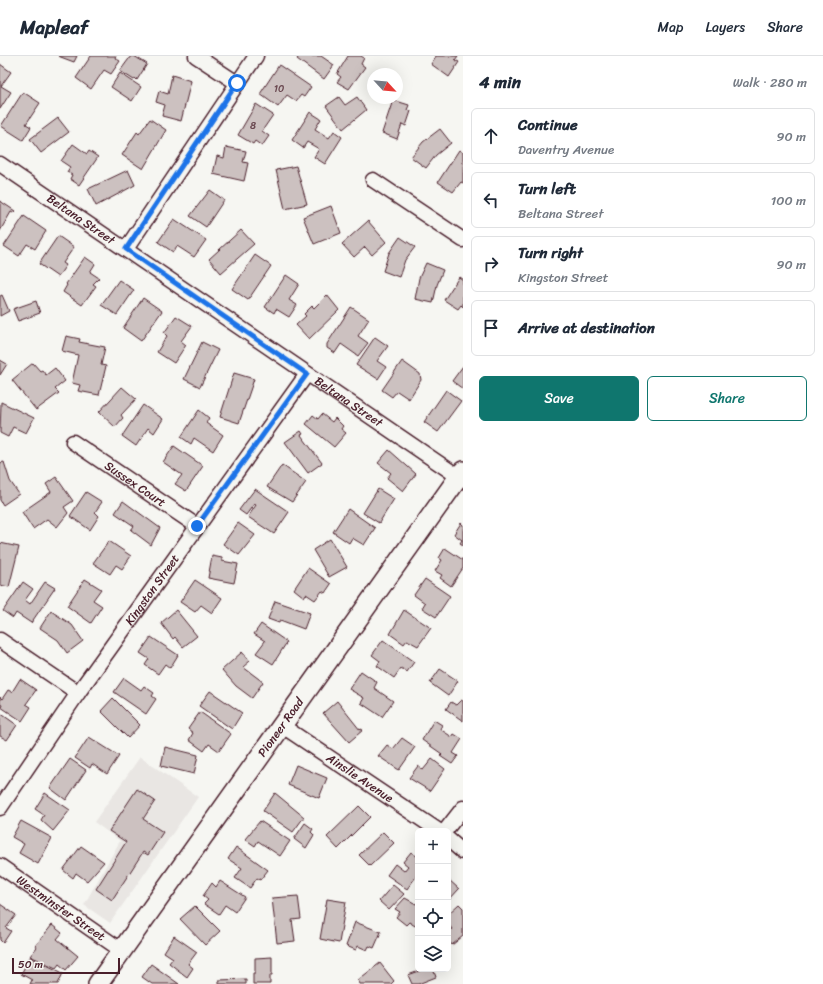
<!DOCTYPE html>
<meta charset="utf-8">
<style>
body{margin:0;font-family:Sriracha,sans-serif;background:#f2f2f3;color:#1f2937}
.controls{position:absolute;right:12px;bottom:12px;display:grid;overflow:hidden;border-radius:6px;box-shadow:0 4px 16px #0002}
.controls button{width:36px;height:36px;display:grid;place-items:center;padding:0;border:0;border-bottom:1px solid #e0e1e3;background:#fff;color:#1f2937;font:20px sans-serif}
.compass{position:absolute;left:367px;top:12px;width:36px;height:36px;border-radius:50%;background:#fff;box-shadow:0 4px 16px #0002;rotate:116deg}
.scale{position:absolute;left:12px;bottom:10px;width:108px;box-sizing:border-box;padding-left:4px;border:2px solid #4a1f2b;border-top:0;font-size:11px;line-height:14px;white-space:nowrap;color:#4a1f2b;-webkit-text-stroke:3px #f6f6f2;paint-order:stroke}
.stop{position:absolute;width:12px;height:12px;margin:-9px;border:3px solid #1a73e8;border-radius:50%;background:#fff}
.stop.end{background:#1a73e8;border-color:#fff;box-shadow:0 1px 4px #0008}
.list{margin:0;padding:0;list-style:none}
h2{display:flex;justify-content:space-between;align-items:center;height:52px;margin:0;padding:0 16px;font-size:17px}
h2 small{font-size:13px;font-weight:400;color:#747a83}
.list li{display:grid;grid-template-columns:26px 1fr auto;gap:12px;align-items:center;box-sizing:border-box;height:56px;margin:0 8px 8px;padding:0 8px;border:1px solid #e0e1e3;border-radius:6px}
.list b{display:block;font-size:15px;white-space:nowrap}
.list p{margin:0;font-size:13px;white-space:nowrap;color:#747a83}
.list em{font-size:13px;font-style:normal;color:#747a83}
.actions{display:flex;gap:8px;padding:12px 16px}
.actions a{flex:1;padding:9px 0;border:1px solid #0f766e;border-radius:6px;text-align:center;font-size:14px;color:#0f766e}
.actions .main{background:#0f766e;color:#fff}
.icon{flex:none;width:22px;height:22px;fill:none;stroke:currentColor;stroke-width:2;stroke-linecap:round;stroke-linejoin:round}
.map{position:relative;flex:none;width:463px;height:928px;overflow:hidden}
header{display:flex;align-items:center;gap:24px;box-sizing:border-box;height:56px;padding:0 20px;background:#fff;border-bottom:1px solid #e0e1e3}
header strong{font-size:19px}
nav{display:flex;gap:22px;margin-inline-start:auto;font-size:14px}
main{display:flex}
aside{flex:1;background:#fff}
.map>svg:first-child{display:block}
.built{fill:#e9e6e3}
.building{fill:#ccc1c0;stroke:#4a1f2b}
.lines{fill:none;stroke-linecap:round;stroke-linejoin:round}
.street-casing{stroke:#4a1f2b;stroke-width:17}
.secondary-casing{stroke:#4a1f2b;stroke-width:22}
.street{stroke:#f6f6f2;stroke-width:14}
.secondary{stroke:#f6f6f2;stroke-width:19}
.route{stroke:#1a73e8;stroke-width:5}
.labels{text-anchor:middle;stroke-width:4;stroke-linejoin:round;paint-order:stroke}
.number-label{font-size:10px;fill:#6a4850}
.street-label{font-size:12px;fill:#4a1f2b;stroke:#f6f6f2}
</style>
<header>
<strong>Mapleaf</strong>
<nav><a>Map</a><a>Layers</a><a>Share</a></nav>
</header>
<main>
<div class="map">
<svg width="463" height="928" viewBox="0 0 463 928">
<rect width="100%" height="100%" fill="#f6f6f2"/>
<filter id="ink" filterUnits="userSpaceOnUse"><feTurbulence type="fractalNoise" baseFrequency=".025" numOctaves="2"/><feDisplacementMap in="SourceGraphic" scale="8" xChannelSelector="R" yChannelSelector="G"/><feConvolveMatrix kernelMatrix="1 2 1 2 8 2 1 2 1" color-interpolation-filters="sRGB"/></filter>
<g filter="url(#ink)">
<path class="built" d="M140,701L198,741L110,867L84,849L120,785L94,766Z"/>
<path class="building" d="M58,0H77L74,6Z
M91,0H116L115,2L120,5L111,18L104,14L91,33L76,22Z
M131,0H134L147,8L137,24L135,22L134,24L120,15Z
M299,0H321L334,9L324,23L297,3Z
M348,0H361L364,2L361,8L365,11L349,33L337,26L341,21L337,18Z
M436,0H458L455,4L459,6L449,21L431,8Z
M0,8L11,16L1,30L11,36L0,53Z
M279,9L311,31L304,41L301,39L296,45L287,39L278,51L260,38Z
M120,17L141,31L132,45L111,31Z
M172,19L191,25L181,65L162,60L165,49L156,46L159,35L168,38Z
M23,36L40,47L26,68L31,71L23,84L1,70Z
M339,41L345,49L357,41L366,54L343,73L326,50Z
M393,44L409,49L407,54L411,55L406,70L402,68L397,83L382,77Z
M256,48L273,59L262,75L269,80L262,90L255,85L253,88L238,79Z
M310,56L321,63L315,73L329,82L334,75L342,81L325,108L314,101L319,93L307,86L303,92L292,84Z
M58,62L69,76L41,97L30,83Z
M150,63L166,74L143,113L122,99L137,76L139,78Z
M440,73L451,87L436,99L426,112L411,101L423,86Z
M73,88L87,98L89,95L98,101L79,129L70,123L72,119L67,116L70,111L61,105Z
M226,91L246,95L243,106L248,107L244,125L213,118L217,100L224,102Z
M459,94L463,97V127L461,126L453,136L438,126Z
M296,110L307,148L285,153L276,114Z
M128,114L135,129L96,150L88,133Z
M210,134L224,144L206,171L190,160Z
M0,145L15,155L13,157L11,156L0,175Z
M331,150L341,177L314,188L303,161Z
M24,160L46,175L35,193L27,188L19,200L4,190Z
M174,163L206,184L194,201L177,190L173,196L158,186Z
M368,165L386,186L372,199L365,191L354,201L342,188Z
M241,174L254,188L221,217L209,203Z
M58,180L74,191L63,207L66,209L58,221L39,208Z
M400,181L415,191L405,204L399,221L383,215L389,197Z
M255,199L271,210L248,244L232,233Z
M85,201L95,208L90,216L99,222L93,228L96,230L82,249L63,236L67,229L66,228Z
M426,207L443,214L437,229L433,247L415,243L419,222Z
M286,219L299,228L289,244L297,249L289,261L276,253L274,257L265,251Z
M459,221L463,224V251L461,249L458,253L444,244Z
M119,224L134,234L117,259L101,249Z
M2,239L9,255L0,260V240Z
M327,239L339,254L309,283L296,269L306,260L304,258L312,250L314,252Z
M143,242L162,255L141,285L123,272Z
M36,245L40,257L18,265L13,253Z
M351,251L369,263L358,280L368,287L358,300L341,288L335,297L327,292V288Z
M176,260L192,270L181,285L186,289L174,307L157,296L167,280L164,277Z
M66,280L80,283L79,286L105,291L101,309L106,310L99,339L78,335L80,329L72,327L78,299L62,295Z
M375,281L388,290L377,305L386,311L378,323L356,309Z
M202,286L218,294L200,331L184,323Z
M0,304L7,308L0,319Z
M402,305L420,318L421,324L409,343L397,335L392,341L382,334Z
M33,307L40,315L42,314L46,319L55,312L65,325L55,333L59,337L36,354L12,324Z
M463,310V333L452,325Z
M234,317L254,323L239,367L220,361Z
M122,331L136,343L121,359L123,362L115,371L99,356Z
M446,334L461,345L438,376L424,366Z
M1,346L34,362L26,377L13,371L8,381L0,377Z
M143,349L163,363L154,377L148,372L136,390L122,380Z
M199,354L209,362L206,367L223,379L213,395L194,382L191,388L181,381Z
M322,358L332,366L335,362L343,370L341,373L346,377L334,391L306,368L313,359L318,363Z
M301,375L303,378L301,379L322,407L308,417L285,386Z
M174,390L203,410L186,435L175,428L182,419L163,406Z
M389,394L416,418L403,435L387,422L391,417L378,407Z
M4,406L10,425L19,438L3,449L0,444V407Z
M282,409L306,426L292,446L267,431Z
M56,421L73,445L64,451L68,457L57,471L47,463L33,473L22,456L51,436L46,428Z
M255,433L289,456L274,478L248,461L256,449L254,448L246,459L239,454Z
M378,433L394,443L379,467L363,457Z
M86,436L102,446L95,456L99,460L90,474L70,460Z
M123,445L160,472L151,489L131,474L134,470L115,457Z
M348,453L375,472L364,489L352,482L349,487L333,476Z
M238,467L255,479L239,499L223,488Z
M461,467L463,469V489L460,487L462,484L454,478Z
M330,483L347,511L329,521L313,494Z
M109,485L131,500L122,513L116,509L110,518L93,507Z
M0,487L19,491L9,531L0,529Z
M445,492L463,504V512L451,530L440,522L442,519L435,515L442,504L439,502Z
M212,500L222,502V505L238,508L234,527L208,522Z
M308,512L331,528L325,537L322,535L315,544L306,538L304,541L294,533Z
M85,523L101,533L93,544L102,550L91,567L67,550Z
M425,523L450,540L436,561L422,552L425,547L414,539Z
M195,524L222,542L212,557L201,549L195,556L180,546Z
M23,526L33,533L25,544L30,548L45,526L55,532L31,567L16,557L13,562L3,555Z
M275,545L310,557L304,573L280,564L279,567L268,563Z
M176,554L197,580L183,591L175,581L173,583L161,567Z
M404,554L431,572L418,590L407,584L404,588L390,578Z
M51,555L72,569L83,585L67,597L58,584L40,572Z
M261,568L287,586L273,608L256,597L265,585L254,578Z
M151,581L178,599L170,612L165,608L158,618L145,609L149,603L140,597Z
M383,584L414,606L407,616L401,612L394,622L377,610L380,605L372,599Z
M242,596L250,605L243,611L263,626L252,642L236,630L222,614Z
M440,613L458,625L448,640L430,627Z
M361,615L377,626L374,632L393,645L382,661L361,647L364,642L349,633Z
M124,622L141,634L144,630L154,637L152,640L156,643L146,658L114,636Z
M20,623L36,634L26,648L31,651L22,665L1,651L2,649L0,648V641L2,643L8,634L12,636Z
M210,635L242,657L232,673L199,650Z
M113,642L140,669L128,682L101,655Z
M461,644L463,645V665L446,653L451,646L456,649Z
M337,645L360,674L361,673L363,674L349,686L323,657Z
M200,656L231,678L219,695L209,688L204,695L189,684L193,677L188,673Z
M0,657L17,669L7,684L0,680Z
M434,664L442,669L440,673L452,681L454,678L462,683L453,697L458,700L452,708L440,700L442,698L422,684Z
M89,681L119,700L107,718L92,708L90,712L75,702Z
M402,682L415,691L399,714L378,700L387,689L393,693Z
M165,691L198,699L194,718L161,710Z
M70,703L86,714L66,744L50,732Z
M432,703L445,713L430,735L409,722L418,710L423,714Z
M296,709L327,722L319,742L288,729Z
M137,733L155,745L143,763L163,776L148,799L143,796L112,844L96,833L126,786L109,775Z
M45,737L70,754L53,775L41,764L44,759L35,753Z
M275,737L304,761L293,776L263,755Z
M359,750L370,761L338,793L327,781Z
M21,765L52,782L38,808L19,797L24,788L12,781Z
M260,765L290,785L280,800L258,785L255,790L245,783Z
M305,767L313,773L311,776L314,779L306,792L294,783Z
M383,776L394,787L370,810L359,799Z
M81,790L104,806L87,825L76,817L73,822L63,814Z
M236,791L268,814L260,824L257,822L250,832L235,822L242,812L228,803Z
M411,796L418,801V818L407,833L387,819L395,808L404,815L408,810L403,806Z
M448,823L459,833L449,844L448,843Z
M220,825L245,841L235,856L225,849L219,858L204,848L208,844L203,840L212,827L216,831Z
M393,829L404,838L389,854L379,845Z
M298,840L301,863L292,864L295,885L277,887L272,842Z
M405,842L416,848L418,846V867L415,870L409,866L406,869L396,861L400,856L395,853Z
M327,843L346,846L339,887L320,883Z
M0,848L16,859L6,872L11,875L3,887L0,884Z
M459,848L463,852V880L452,889L448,884V877L452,873L448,868V858Z
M195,850L220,875L205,889L180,863Z
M355,866L381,876L374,892L369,890L367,894L358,890L356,894L346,890Z
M52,869L62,877L57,883L78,900L66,914L59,908L56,912L30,900L37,891L35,890Z
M174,880L197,896L188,908L193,912L187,921L169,907L173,902L164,896Z
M30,901L63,917L58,928H30L32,924L21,918Z
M272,901V919H270V928H253V917H255V902Z
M380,907L394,925L391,928H360L358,924Z
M151,908L179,928H152L142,921Z
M425,913H433L436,921L418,928H412L408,919Z
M246,923V928H219V924Z"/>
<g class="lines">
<defs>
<g id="street">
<path d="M196,0L237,27"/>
<path id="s1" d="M0,108L459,421"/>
<path d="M373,124L463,184"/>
<path d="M126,193L256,0"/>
<path id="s2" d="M73,386L197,470"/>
<path d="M0,584L78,637"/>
<path id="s3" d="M281,669L439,775"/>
<path id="s4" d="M0,752L78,637L307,318"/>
<path d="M445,775L463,752"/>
<path d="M448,783L463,796"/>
<path id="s5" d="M0,810L121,894"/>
</g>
<g id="secondary">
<path id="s6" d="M98,928L463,415"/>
</g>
</defs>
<use href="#street" class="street-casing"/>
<use href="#secondary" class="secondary-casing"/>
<use href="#street" class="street"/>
<use href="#secondary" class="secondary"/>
</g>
</g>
<g class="lines" filter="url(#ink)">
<path class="route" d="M197,470L307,318L126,193L237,27"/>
</g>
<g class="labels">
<g class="number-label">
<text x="279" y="36">10</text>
<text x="253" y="73">8</text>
</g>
<g class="street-label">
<text dy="4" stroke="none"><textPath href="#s1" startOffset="98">Beltana Street</textPath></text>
<text dy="4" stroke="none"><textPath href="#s1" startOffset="422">Beltana Street</textPath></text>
<text dy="4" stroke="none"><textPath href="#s2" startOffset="75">Sussex Court</textPath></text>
<text dy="4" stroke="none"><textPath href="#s4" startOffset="266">Kingston Street</textPath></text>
<text dy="4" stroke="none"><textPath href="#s6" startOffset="315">Pioneer Road</textPath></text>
<text dy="4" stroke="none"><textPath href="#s3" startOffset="95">Ainslie Avenue</textPath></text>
<text dy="4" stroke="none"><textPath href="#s5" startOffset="74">Westminster Street</textPath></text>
</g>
</g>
</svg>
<div class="controls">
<button>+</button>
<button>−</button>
<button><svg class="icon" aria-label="locate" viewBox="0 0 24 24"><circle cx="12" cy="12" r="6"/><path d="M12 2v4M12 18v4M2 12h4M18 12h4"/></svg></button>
<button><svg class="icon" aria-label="layers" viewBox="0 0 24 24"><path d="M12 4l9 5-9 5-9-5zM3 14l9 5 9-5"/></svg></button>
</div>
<svg class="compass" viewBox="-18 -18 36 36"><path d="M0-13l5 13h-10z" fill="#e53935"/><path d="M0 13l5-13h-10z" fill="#747a83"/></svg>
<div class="scale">50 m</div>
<div class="stop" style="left:237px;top:27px"></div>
<div class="stop end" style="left:197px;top:470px"></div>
</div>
<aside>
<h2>4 min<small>Walk · 280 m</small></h2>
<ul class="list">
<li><svg class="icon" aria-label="ahead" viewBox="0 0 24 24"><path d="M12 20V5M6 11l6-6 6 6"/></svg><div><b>Continue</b><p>Daventry Avenue</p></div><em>90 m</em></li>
<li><svg class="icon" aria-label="left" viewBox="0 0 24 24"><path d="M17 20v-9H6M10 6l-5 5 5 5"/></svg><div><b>Turn left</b><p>Beltana Street</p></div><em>100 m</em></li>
<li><svg class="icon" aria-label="right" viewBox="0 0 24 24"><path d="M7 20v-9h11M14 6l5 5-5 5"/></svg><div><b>Turn right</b><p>Kingston Street</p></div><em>90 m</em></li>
<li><svg class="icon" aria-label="arrive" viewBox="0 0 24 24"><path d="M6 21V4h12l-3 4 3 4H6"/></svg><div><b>Arrive at destination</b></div></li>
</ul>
<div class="actions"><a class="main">Save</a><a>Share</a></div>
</aside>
</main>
